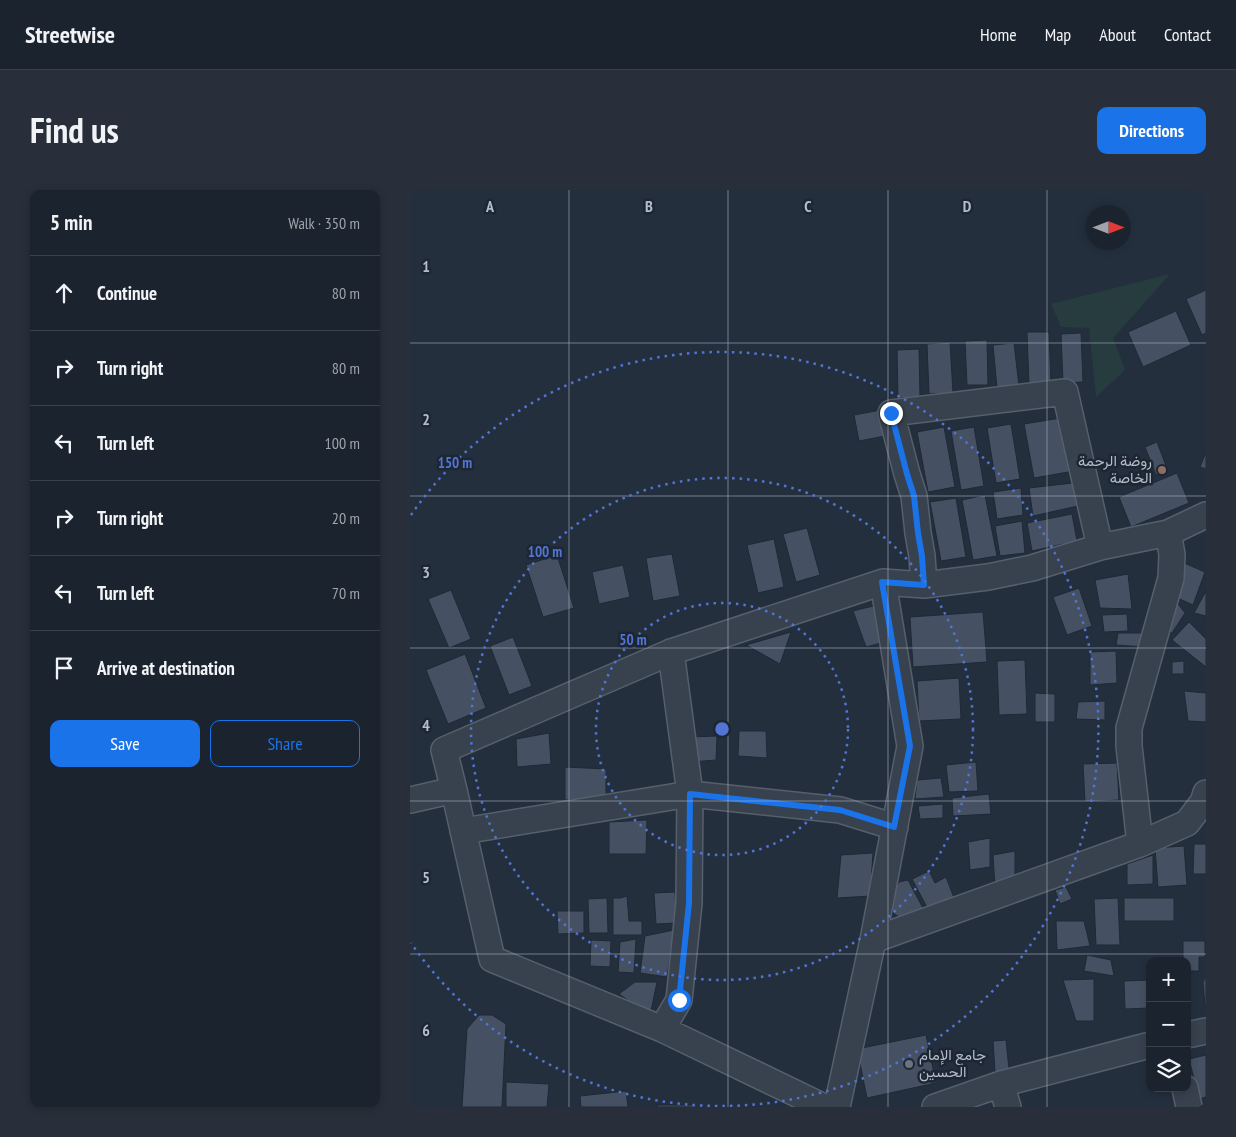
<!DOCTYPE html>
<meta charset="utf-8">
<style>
body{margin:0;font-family:"PT Sans Narrow",Vazirmatn,sans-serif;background:#282f3a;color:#f1f3f6}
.controls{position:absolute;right:15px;bottom:15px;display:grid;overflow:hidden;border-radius:10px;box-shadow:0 2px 8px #0003}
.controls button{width:45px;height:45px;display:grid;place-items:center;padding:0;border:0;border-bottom:1px solid #39404a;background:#1b232e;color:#f1f3f6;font:25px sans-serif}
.compass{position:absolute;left:676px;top:15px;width:45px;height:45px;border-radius:50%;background:#1b232e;box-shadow:0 2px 8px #0003;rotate:90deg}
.stop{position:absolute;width:15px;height:15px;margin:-11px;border:4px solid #1a73e8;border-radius:50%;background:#fff}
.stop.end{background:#1a73e8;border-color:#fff;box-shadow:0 1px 5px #0008}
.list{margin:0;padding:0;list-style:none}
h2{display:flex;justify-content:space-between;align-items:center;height:65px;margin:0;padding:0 20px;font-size:21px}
h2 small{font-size:16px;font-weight:400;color:#a0a4aa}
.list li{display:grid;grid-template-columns:32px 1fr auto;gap:15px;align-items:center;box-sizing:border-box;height:75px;padding:0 20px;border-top:1px solid #39404a}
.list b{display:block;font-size:19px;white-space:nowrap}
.list em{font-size:16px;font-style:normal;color:#a0a4aa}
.actions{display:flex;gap:10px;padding:15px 20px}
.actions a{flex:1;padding:11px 0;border:1px solid #1a73e8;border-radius:10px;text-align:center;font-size:18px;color:#1a73e8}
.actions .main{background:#1a73e8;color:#fff}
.icon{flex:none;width:28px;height:28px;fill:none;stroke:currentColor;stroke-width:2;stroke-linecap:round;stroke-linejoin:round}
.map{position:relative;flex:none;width:796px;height:917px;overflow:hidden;border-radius:10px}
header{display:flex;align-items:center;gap:30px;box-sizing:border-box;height:70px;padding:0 25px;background:#1b232e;border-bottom:1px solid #39404a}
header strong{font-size:24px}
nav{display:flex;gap:28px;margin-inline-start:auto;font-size:18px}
.intro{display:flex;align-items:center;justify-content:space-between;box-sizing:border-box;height:120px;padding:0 30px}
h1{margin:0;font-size:35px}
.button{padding:12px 22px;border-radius:10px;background:#1a73e8;color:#fff;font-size:18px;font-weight:700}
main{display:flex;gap:30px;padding:0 30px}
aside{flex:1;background:#1b232e;border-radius:10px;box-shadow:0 2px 8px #0003}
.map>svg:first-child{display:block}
.green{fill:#263c3f}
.building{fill:#455162;stroke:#1f2835}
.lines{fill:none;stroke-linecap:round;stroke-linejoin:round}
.minor-casing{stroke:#565f6c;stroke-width:28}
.minor{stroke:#38414e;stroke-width:25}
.route{stroke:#1a73e8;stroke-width:6}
.grid{fill:none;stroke:#b4bcc9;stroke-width:1;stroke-opacity:0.55}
.ring{fill:none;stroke:#5274d3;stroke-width:2.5;stroke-dasharray:2.5 5}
.education-dot{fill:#8d6e63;stroke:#1d2633;stroke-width:2}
.worship-dot{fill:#6b7280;stroke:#1d2633;stroke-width:2}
.labels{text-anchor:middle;stroke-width:5;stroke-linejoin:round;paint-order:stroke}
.poi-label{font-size:15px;fill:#b4bcc9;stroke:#1d2633;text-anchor:end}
.grid-label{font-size:16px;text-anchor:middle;font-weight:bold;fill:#b4bcc9;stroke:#1d2633;stroke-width:5;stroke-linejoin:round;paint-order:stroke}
.centre{fill:#5274d3;stroke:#1d2633;stroke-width:2.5}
.ring-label{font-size:15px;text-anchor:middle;font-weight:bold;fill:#5274d3;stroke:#1d2633;stroke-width:5;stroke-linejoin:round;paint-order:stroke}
</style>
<header>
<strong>Streetwise</strong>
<nav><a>Home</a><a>Map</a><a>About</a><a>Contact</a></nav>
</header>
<div class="intro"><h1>Find us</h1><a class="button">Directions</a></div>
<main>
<aside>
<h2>5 min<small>Walk · 350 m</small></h2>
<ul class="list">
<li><svg class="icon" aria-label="ahead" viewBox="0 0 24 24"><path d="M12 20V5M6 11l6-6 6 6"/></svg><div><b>Continue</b></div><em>80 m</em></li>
<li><svg class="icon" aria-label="right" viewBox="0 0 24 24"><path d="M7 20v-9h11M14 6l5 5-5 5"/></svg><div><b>Turn right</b></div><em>80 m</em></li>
<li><svg class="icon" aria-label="left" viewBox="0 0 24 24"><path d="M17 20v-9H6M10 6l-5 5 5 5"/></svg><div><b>Turn left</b></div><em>100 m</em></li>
<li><svg class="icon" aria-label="right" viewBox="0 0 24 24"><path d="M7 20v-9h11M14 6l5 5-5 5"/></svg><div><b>Turn right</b></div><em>20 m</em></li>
<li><svg class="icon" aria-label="left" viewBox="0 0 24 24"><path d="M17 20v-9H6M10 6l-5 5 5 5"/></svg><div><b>Turn left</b></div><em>70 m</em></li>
<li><svg class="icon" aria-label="arrive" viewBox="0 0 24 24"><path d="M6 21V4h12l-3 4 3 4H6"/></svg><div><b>Arrive at destination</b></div></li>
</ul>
<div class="actions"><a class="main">Save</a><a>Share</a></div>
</aside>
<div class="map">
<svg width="796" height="917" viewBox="0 0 796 917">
<rect width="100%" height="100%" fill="#242f3e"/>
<path class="green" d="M760,84L703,148L715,180L686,207L679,138L651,137L641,114Z"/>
<path class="building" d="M796,100V143L792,145L776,109Z
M766,121L781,155L733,177L718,142Z
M617,142H639L641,194L619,195Z
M671,143L673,192L653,193L651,144Z
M577,150L578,195H557L555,151Z
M540,152L543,203L519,204L517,154Z
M604,153L609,196L587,198L583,155Z
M509,159L510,207L488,208L487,160Z
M476,219L480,245L449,251L444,225Z
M651,228L664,281L624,288L614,234Z
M601,234L610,289L586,293L577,238Z
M534,237L545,297L518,302L507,242Z
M564,237L574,296L551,300L541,241Z
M747,252L758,281L746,285L735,257Z
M796,262V279L790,277Z
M767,283L779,313L721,337L709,307Z
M663,293L668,316L623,326L619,298Z
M611,298L613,325L587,329L583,302Z
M575,305L587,366L563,370L552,310Z
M546,308L556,367L531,371L520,312Z
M662,324L667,351L622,361L617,333Z
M612,331L615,363L590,366L585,336Z
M397,338L410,385L386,392L373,344Z
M364,349L374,397L348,403L337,355Z
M262,364L270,406L243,411L236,368Z
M147,365L164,418L133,427L116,375Z
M774,373L795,382L783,415L763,406Z
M213,375L220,407L189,414L182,382Z
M718,384L722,419L690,418L685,390Z
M669,398L682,436L657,445L643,407Z
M41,400L61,449L39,458L18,409Z
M796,401V426L784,423Z
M765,410L775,423L762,443L753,442Z
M463,416L475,452L456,457L443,421Z
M573,422L577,472L503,477L500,427Z
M717,424L718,441L694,442L692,425Z
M779,432L796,449V477L762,450Z
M381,442L370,474L336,455Z
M708,443H735V457L706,455Z
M103,447L122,496L99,505L80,456Z
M706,461L707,493L680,495V462Z
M55,464L76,518L38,534L16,480Z
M615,470L617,524L589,525L587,471Z
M774,471V484H762V472Z
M549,488L551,529L509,531L507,491Z
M774,501L796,503V532L778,531Z
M625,503L645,504V532H625Z
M695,511V530L666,529L668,512Z
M329,541H356L357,568L328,566Z
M139,543L141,574L107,577L106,549Z
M307,546L306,570L280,572V547Z
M566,572L568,601L539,602L536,575Z
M707,573L709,610L675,612L673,574Z
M155,577L196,579V610H155Z
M531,588L534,607L505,609L507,590Z
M579,604L581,624L543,626L542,608Z
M533,614V628L510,629L508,616Z
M237,630L236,664H199V632Z
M580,648V677L560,680L558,652Z
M784,654H796V684H783Z
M774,656L777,695L748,697L745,658Z
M605,661V689L585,697L583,665Z
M463,663L460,706L427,708L431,665Z
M743,665V694L717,695V674Z
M519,681L525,693L536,687L546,713L520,723L502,689Z
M498,690L515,722L489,727L483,723L481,716L484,699L489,692Z
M656,697L662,709L650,714L645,700Z
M265,702L267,733L246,734L244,703Z
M217,706L219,731H232V745H203V708H211Z
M197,708L198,743H179L178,709Z
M708,708L710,755H686L684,709Z
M714,708H764V731H714Z
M147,721H174V743L148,744Z
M646,731H674L680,756L647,760Z
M264,740L257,787L230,783L235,746Z
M226,749L224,783L208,782L210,752Z
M181,750L201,751L200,777L180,776Z
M773,751H795V767H789V781H777V771H773Z
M677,765L701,770L704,786L674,781Z
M796,786V817H795L793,792Z
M684,789V831H666L653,790Z
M740,790V818L715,819L714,791Z
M225,792H247L240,826L209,804Z
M69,825H82L96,834L92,917H52L57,839Z
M516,845L526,893L457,908L447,859Z
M596,850L599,879L585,882L583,851Z
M796,865V907L789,909L779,869Z
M96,892L139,894L137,917H96Z
M216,901L218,917H171L170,906Z
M247,915H286V917H247Z"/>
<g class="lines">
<defs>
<path id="minor" d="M514,395L512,366L508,343L504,306L497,284L481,223L655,202L690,357
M0,610L44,600
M53,641L280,604L430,620L485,637
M730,654L719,556V538L761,388L762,364L758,343
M463,750L730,654L777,633L793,612L796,603
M252,839L269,810L279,713L280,604L261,462
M777,845L796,841
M591,894L598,917
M775,898L779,917
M414,917L252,839L82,769L44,600L34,560L261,462L473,392L514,395L578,387L622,378L690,357L758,343L796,325
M427,917L463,750L500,556L473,392
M525,917L591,894L740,855"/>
</defs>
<use href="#minor" class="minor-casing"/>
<use href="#minor" class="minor"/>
</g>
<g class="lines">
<path class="route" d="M269,810L279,713L280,604L430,620L484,637L500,556L472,392L514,395L512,366L508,343L504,306L497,284L481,223"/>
</g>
<path class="grid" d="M159,0V917M318,0V917M478,0V917M637,0V917M0,153H796M0,306H796M0,458H796M0,611H796M0,764H796"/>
<g class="ring">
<circle cx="312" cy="539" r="126"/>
<circle cx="312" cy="539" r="251"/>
<path d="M1 325A377 377 0 1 1 1 753"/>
</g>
<circle class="education-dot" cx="752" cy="280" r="5"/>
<circle class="worship-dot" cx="499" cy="874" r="5"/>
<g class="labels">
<g class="poi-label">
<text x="742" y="276">روضة الرحمة<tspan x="742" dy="17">الخاصة</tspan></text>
<text x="509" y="870" text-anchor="start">جامع الإمام<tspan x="509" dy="17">الحسين</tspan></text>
</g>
</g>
<g class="grid-label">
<text x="80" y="22">A</text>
<text x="239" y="22">B</text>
<text x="398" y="22">C</text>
<text x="557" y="22">D</text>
<text x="16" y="82">1</text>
<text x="16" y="235">2</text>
<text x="16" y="388">3</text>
<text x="16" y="541">4</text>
<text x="16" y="693">5</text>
<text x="16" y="846">6</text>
</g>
<circle cx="312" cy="539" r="8" class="centre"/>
<g class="ring-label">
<text x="45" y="278">150 m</text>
<text x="135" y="367">100 m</text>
<text x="223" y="455">50 m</text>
</g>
</svg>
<div class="controls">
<button>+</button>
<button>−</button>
<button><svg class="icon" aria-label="layers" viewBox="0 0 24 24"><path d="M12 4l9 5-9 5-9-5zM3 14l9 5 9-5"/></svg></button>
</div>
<svg class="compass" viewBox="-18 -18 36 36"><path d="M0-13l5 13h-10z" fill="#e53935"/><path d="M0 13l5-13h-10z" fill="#a0a4aa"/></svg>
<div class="stop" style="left:269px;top:810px"></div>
<div class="stop end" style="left:481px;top:223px"></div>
</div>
</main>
